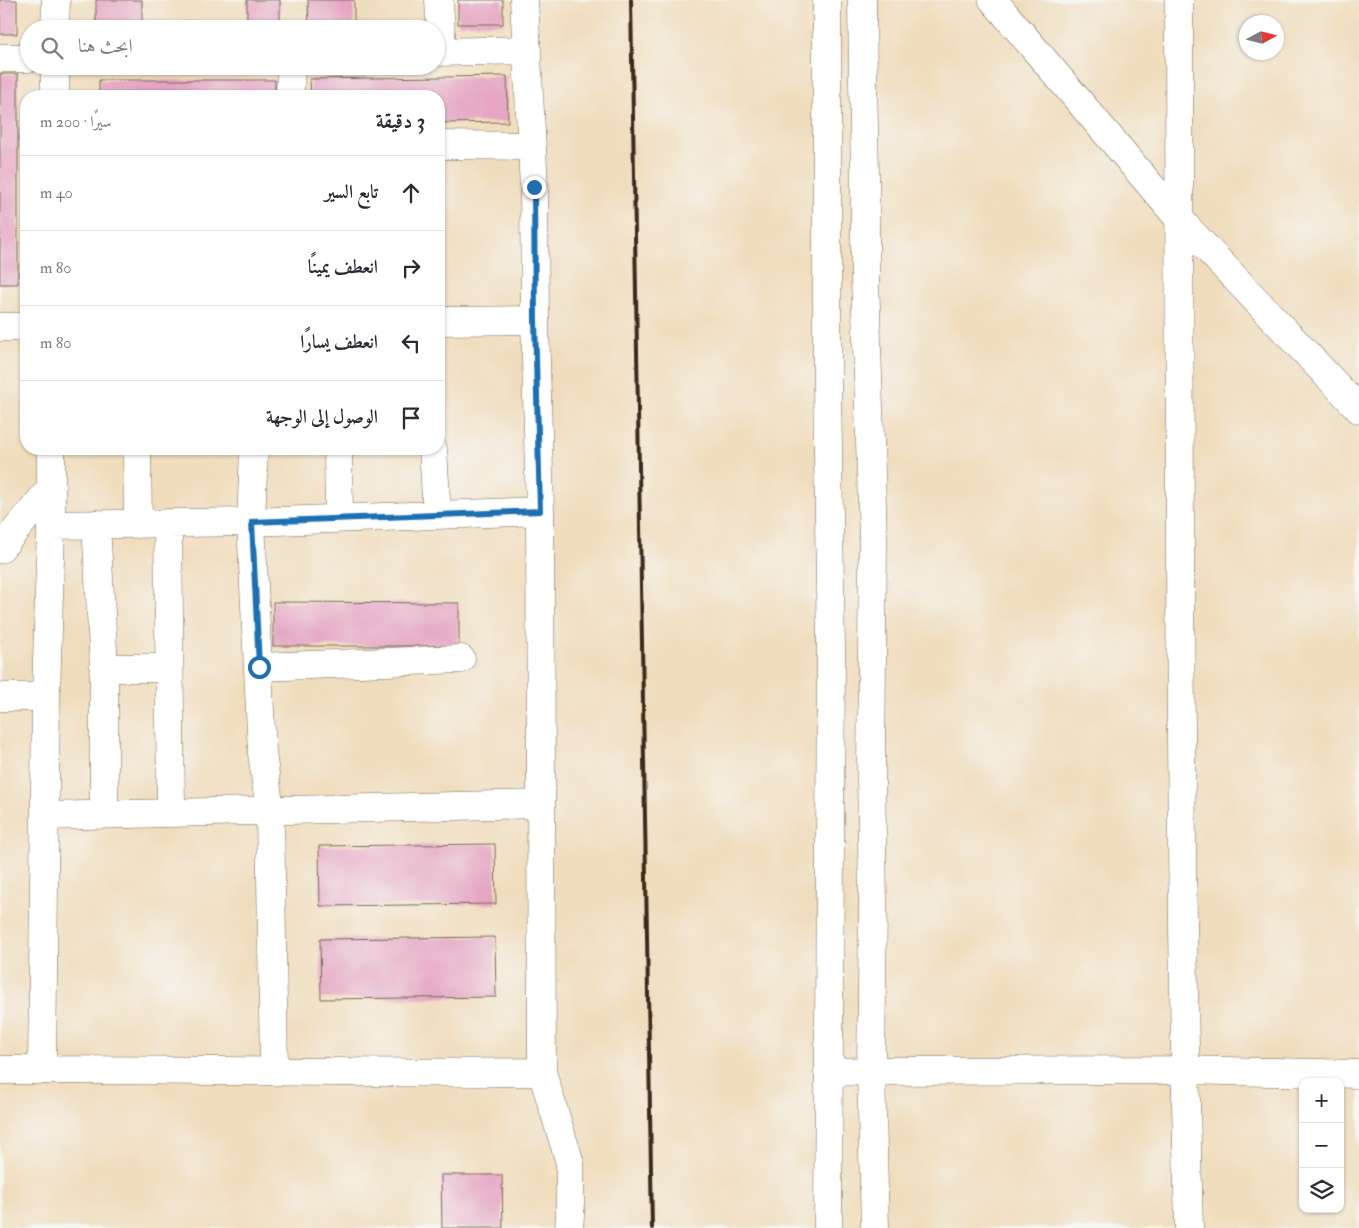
<!DOCTYPE html>
<html lang="ar">
<meta charset="utf-8">
<style>
body{margin:0;font-family:"IM FELL Double Pica",Amiri,serif;background:#f2f2f3;color:#2b2b33;direction:rtl}
.controls{position:absolute;right:15px;bottom:15px;display:grid;overflow:hidden;border-radius:10px;box-shadow:0 1px 4px #0004}
.controls button{width:45px;height:45px;display:grid;place-items:center;padding:0;border:0;border-bottom:1px solid #e1e1e2;background:#fff;color:#2b2b33;font:25px sans-serif}
.compass{position:absolute;left:1239px;top:15px;width:45px;height:45px;border-radius:50%;background:#fff;box-shadow:0 1px 4px #0004;rotate:83deg}
.stop{position:absolute;width:15px;height:15px;margin:-11px;border:4px solid #1f6fb2;border-radius:50%;background:#fff}
.stop.end{background:#1f6fb2;border-color:#fff;box-shadow:0 1px 5px #0008}
.list{margin:0;padding:0;list-style:none}
h2{display:flex;justify-content:space-between;align-items:center;height:65px;margin:0;padding:0 20px;font-size:21px}
h2 small{font-size:16px;font-weight:400;color:#7c7c81}
.list li{display:grid;grid-template-columns:32px 1fr auto;gap:15px;align-items:center;box-sizing:border-box;height:75px;padding:0 20px;border-top:1px solid #e1e1e2}
.list b{display:block;font-size:19px;white-space:nowrap}
.list em{font-size:16px;font-style:normal;color:#7c7c81}
.icon{flex:none;width:28px;height:28px;fill:none;stroke:currentColor;stroke-width:2;stroke-linecap:round;stroke-linejoin:round}
.map{position:relative;flex:none;width:1359px;height:1228px;overflow:hidden;direction:ltr}
.search{position:absolute;background:#fff;box-shadow:0 1px 4px #0004;left:20px;top:20px;width:425px;height:55px;display:flex;align-items:center;gap:12px;box-sizing:border-box;padding:0 18px;border-radius:28px;color:#7c7c81;font-size:19px}
.panel{position:absolute;background:#fff;box-shadow:0 1px 4px #0004;left:20px;top:90px;width:425px;height:365px;border-radius:20px;direction:rtl}
.map>svg:first-child{display:block}
.building{fill:#e5a5c3}
.lines{fill:none;stroke-linecap:round;stroke-linejoin:round}
.minor-casing{stroke:#7a6956;stroke-width:29}
.major-casing{stroke:#7a6956;stroke-width:29}
.minor{stroke:#fff;stroke-width:28}
.major{stroke:#fff;stroke-width:28}
.rail{stroke:#3b2a1e;stroke-width:4}
.route{stroke:#1f6fb2;stroke-width:6}
</style>
<div class="map">
<svg width="1359" height="1228" viewBox="0 0 1359 1228">
<rect width="100%" height="100%" fill="#f6f6f2"/>
<filter id="ink" filterUnits="userSpaceOnUse"><feTurbulence type="fractalNoise" baseFrequency=".02" numOctaves="2"/><feDisplacementMap in="SourceGraphic" scale="10" xChannelSelector="R" yChannelSelector="G"/><feConvolveMatrix kernelMatrix="1 2 1 2 8 2 1 2 1" color-interpolation-filters="sRGB"/></filter>
<filter id="wash" filterUnits="userSpaceOnUse"><feTurbulence type="fractalNoise" baseFrequency=".0096" numOctaves="4" result="noise"/><feDisplacementMap in="SourceGraphic" scale="20" xChannelSelector="R" yChannelSelector="G"/><feGaussianBlur stdDeviation="1.12" result="paint"/><feColorMatrix in="noise" values="0 0 0 0 0 0 0 0 0 0 0 0 0 0 0 0 0 1.4 0 .05"/><feComposite in="paint" operator="in"/></filter>
<g filter="url(#wash)">
<rect width="100%" height="100%" fill="#f0ddbd"/>
<g id="blocks">
<path class="building" d="M0,0H17V34H0Z
M96,0H142V29H96Z
M247,0H280V27H247Z
M308,0H354V29H309Z
M458,0H503V24H458Z
M0,74H18V284H0Z
M507,76L508,122L439,123V96H311L310,79Z
M99,80H275V96H99Z
M273,602L459,603V646H273Z
M495,844L496,904L320,906L319,846Z
M495,937L496,997L321,999L320,939Z
M441,1175H502L503,1228H442Z"/>
</g>
</g>
<g filter="url(#ink)">
<use href="#blocks" fill-opacity="0" stroke="#7a6956" stroke-width="1"/>
<g class="lines">
<defs>
<path id="minor" d="M439,0L442,52
M524,0L534,187L535,320L540,511L542,1072L570,1163V1215L569,1228
M993,0L1180,220L1359,409
M1179,0C1180,409 1178,819 1189,1228
M55,29L56,0
M436,52L527,50
M0,58H29
M55,96V66
M290,96L291,66
M439,145L532,146
M439,321L535,320
M0,327H26
M137,449L138,524
M254,449L251,522L262,753L270,811L274,1071
M338,449L339,518
M433,449L437,515
M168,523L171,813
M96,524L104,668H169
M51,525L251,522L540,511
M0,549L51,488
M259,667L461,659
M104,668V804
M0,697H46
M45,816L540,804
M0,1070C181,1069 361,1074 542,1072
M42,1070L46,697L51,525V449
M828,1072L871,1071L1185,1070L1359,1074"/>
<path id="major" d="M827,0V383L831,652L828,1228
M862,0L863,82L865,173V277L873,539L871,772L873,905L871,1071L875,1228"/>
</defs>
<use href="#minor" class="minor-casing"/>
<use href="#major" class="major-casing"/>
<use href="#minor" class="minor"/>
<use href="#major" class="major"/>
<path class="rail" d="M631,0L652,1228"/>
</g>
</g>
<g class="lines" filter="url(#ink)">
<path class="route" d="M259,667L252,522L540,511L535,320L534,187"/>
</g>
</svg>
<div class="controls">
<button>+</button>
<button>−</button>
<button><svg class="icon" aria-label="layers" viewBox="0 0 24 24"><path d="M12 4l9 5-9 5-9-5zM3 14l9 5 9-5"/></svg></button>
</div>
<svg class="compass" viewBox="-18 -18 36 36"><path d="M0-13l5 13h-10z" fill="#e53935"/><path d="M0 13l5-13h-10z" fill="#7c7c81"/></svg>
<div class="stop" style="left:259px;top:667px"></div>
<div class="stop end" style="left:534px;top:187px"></div>
<div class="search"><svg class="icon" aria-label="search" viewBox="0 0 24 24"><circle cx="10" cy="10" r="6"/><path d="M15 15l6 6"/></svg>ابحث هنا</div>
<section class="panel">
<h2>3 دقيقة<small>سيرًا · 200 m</small></h2>
<ul class="list">
<li><svg class="icon" aria-label="ahead" viewBox="0 0 24 24"><path d="M12 20V5M6 11l6-6 6 6"/></svg><div><b>تابع السير</b></div><em>40 m</em></li>
<li><svg class="icon" aria-label="right" viewBox="0 0 24 24"><path d="M7 20v-9h11M14 6l5 5-5 5"/></svg><div><b>انعطف يمينًا</b></div><em>80 m</em></li>
<li><svg class="icon" aria-label="left" viewBox="0 0 24 24"><path d="M17 20v-9H6M10 6l-5 5 5 5"/></svg><div><b>انعطف يسارًا</b></div><em>80 m</em></li>
<li><svg class="icon" aria-label="arrive" viewBox="0 0 24 24"><path d="M6 21V4h12l-3 4 3 4H6"/></svg><div><b>الوصول إلى الوجهة</b></div></li>
</ul>
</section>
</div>
